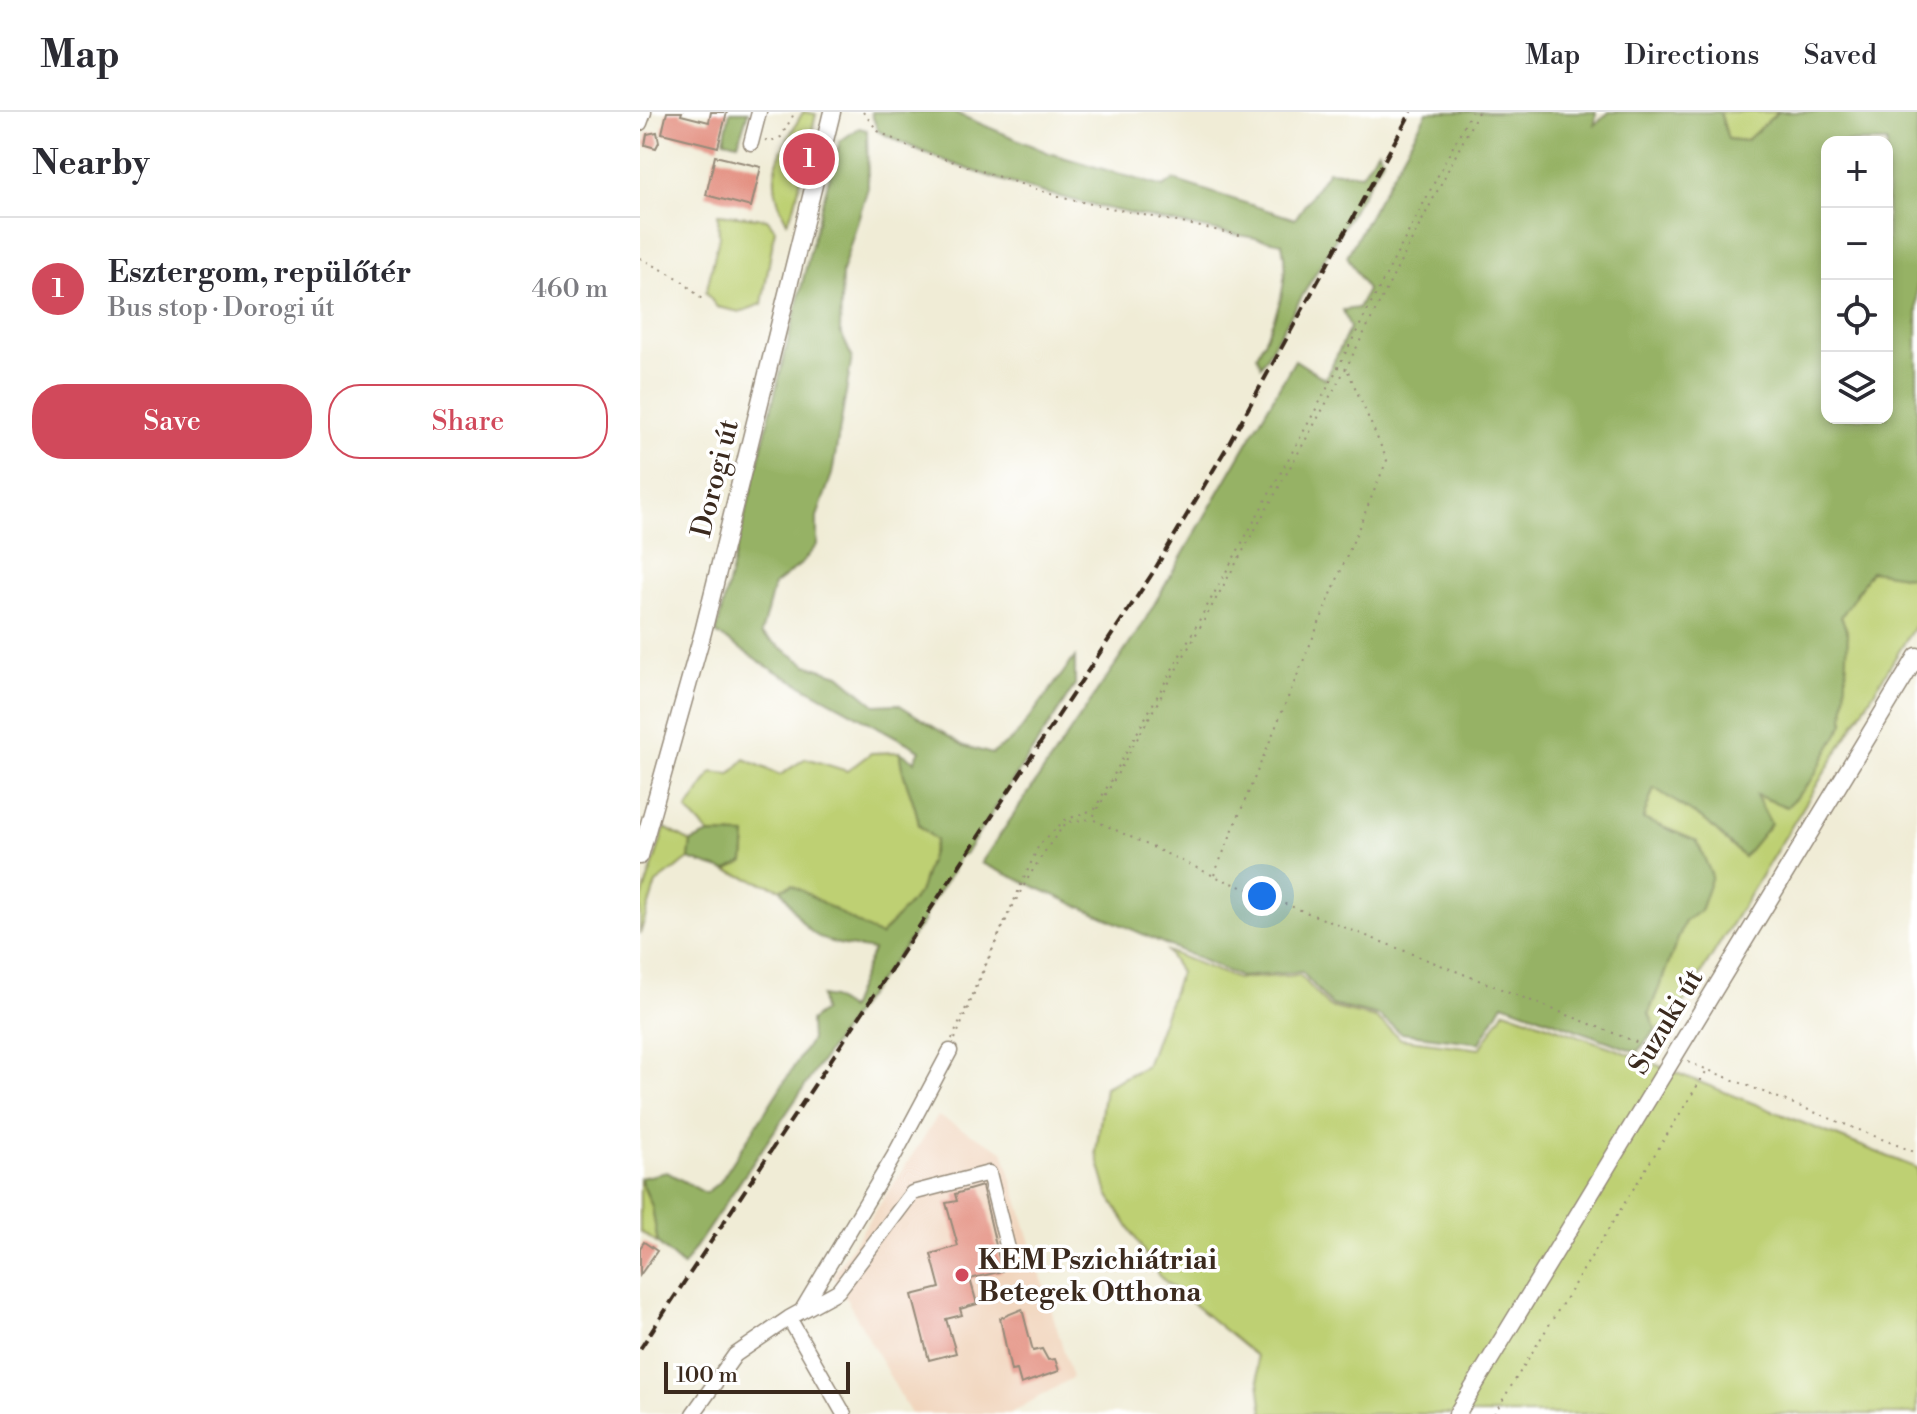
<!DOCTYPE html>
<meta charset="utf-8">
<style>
body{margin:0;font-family:"Libre Bodoni",serif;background:#f7f7f7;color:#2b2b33}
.controls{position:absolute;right:24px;top:24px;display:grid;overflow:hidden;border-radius:16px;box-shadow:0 4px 12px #0003}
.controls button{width:72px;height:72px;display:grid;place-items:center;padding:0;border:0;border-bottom:2px solid #e1e1e2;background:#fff;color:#2b2b33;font:40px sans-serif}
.scale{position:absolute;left:24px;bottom:20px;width:186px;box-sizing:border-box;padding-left:8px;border:4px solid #3b2a1e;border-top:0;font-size:22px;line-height:28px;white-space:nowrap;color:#3b2a1e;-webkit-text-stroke:6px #fff;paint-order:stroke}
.you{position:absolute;left:622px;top:784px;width:28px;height:28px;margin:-20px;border:6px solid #fff;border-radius:50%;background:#1a73e8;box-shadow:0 0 0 12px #1a73e833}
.badge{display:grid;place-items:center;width:52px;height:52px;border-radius:50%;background:#d1495b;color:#fff;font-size:26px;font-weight:700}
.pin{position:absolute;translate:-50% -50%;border:4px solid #fff;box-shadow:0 2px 8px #0006}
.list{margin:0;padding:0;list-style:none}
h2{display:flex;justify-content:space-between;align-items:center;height:104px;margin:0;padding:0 32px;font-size:34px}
h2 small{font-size:26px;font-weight:400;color:#7c7c81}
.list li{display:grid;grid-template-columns:52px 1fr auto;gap:24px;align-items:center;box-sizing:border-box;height:144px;padding:0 32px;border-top:2px solid #e1e1e2}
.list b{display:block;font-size:30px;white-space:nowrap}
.list p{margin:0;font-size:26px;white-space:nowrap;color:#7c7c81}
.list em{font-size:26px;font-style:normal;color:#7c7c81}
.actions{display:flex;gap:16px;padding:24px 32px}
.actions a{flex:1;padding:18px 0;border:2px solid #d1495b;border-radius:32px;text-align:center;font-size:28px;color:#d1495b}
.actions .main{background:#d1495b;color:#fff}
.icon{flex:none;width:44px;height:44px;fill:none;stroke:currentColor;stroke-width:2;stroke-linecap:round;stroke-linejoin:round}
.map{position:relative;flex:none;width:1277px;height:1302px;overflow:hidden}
header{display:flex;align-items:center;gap:48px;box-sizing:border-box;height:112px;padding:0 40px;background:#fff;border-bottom:2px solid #e1e1e2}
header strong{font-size:38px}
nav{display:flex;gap:44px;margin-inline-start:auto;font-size:28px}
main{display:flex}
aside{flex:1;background:#fff}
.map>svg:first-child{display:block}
.built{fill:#f1d5bd}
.green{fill:#bed073;stroke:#7c7d48;stroke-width:2}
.forest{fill:#96b265;stroke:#686e42;stroke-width:2;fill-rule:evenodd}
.building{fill:#e38e7f}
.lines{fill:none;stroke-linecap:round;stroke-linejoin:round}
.minor-casing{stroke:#968b7a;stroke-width:17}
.major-casing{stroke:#968b7a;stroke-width:19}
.path{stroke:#968b7a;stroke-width:2;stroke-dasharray:2 6;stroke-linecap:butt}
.minor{stroke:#fff;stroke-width:14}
.major{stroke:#fff;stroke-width:16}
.rail{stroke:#3b2a1e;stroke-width:4;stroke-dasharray:12 6;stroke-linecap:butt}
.poi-dot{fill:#d1495b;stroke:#fff;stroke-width:3}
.labels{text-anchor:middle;stroke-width:7;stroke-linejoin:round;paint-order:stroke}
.street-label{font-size:28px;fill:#3b2a1e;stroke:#fff}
.poi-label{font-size:28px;font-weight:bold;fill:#3b2a1e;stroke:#fff;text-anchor:start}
</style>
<header>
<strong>Map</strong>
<nav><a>Map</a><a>Directions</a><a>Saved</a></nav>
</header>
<main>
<aside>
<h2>Nearby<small></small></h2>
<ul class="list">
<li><span class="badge">1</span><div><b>Esztergom, repülőtér</b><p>Bus stop · Dorogi út</p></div><em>460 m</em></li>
</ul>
<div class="actions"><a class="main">Save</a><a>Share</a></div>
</aside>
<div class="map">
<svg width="1277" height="1302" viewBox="0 0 1277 1302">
<rect width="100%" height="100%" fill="#fff"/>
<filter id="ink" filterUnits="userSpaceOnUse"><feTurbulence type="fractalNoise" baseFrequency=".0125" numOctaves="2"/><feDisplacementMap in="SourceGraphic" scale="16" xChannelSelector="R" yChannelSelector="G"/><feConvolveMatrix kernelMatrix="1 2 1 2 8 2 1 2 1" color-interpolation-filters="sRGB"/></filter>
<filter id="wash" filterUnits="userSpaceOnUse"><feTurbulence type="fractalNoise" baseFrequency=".006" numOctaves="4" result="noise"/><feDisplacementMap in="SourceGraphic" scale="32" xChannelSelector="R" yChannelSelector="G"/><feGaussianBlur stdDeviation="1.8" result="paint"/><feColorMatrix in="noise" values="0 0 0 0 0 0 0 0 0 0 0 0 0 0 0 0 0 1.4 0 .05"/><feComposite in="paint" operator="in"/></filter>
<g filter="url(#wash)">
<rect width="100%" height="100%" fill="#f0ecd6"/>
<path class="built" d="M298,1004L363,1039L432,1266L369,1302H271L193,1163Z"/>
<path class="green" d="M163,0L176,2L154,96L147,110C122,63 139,42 163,0Z
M1080,0H1138L1106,29L1088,27Z
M78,102L127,107L135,117L122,192L100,200L77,195L66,181L79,125Z
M1231,458L1277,466V510L1032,909L1016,918L1009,901L1045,809L1060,799L1003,707L1014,675L1067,710L1104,745L1115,682L1208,521L1201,505Z
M260,640C261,664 276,688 279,713L296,728L279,781L240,824L152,773L141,777L86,759L104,750L106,723L69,722L47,698L72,660L90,662L105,647L140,663L166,646L207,659L231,641Z
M25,716L51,730L49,747L16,771L0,822V792Z
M527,839L597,867L660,863L689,895L736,906L761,927L840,937L865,898L976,937L1277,1056V1302H623L616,1244L519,1164L468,1082L456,1040L465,975L506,954L540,860Z
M0,1068L12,1094L18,1132L0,1119Z"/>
<path class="forest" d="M90,0H108L98,31L84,28Z
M231,0H313L409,41L523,75L534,68L655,107L688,59L722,62L738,38L743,47L621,254L617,243C636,206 651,173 642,131C508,106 360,81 238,19Z
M787,0H956L955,13L969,0H1080L1088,27L1106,29L1138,0H1277V466L1231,459L1201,505L1208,521L1204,611L1171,669L1147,695L1116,683L1131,712L1104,745L1067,710L1014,676L1003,707L1057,729L1072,764L1060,799L1045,809L1009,901L1016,918L997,940L863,891L840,931L761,921L739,904L691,893L662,860L600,865L341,751L501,515L655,248L685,267L710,216L703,198L718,196L727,178L707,144ZM1187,30H1247V306H1187Z
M219,16L227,18L228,75L202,160L200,219L212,245L192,362L177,405V433L161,452L134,473L121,522L167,553L199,563L235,593L258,592L324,634L352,642L376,624L435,545V573L326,741L319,745C311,769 290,785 283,810L217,897L43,1154L18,1132L12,1094L0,1066L27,1060L65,1081L80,1070L171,928L170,909L183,899L181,884L192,886L209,897L233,838C173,828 173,830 141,777L152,773L240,824L279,781L296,728L279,713C276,688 260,664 260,640L275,649L280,638L128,555L76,521L181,95L200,29Z
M69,722L106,723L104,750L86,759L49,747L51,730Z"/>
<g id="blocks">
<path class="building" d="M27,0H42L41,3L69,10L71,0H87L78,35L22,21Z
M17,20L19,30L16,36L5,33L7,22Z
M75,44L121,55L111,95L66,83Z
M342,1074L362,1159L330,1167L337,1192L320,1197L322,1203L306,1207L316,1241L289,1248L272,1183L300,1176L291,1142L318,1134L306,1091L317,1089L315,1082Z
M4,1130L17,1139L0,1163V1136Z
M382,1197L393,1239L402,1237L408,1248L415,1247L419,1259L381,1272L377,1258L371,1259L360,1206Z"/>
</g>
</g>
<g filter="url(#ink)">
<use href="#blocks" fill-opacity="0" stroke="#968b7a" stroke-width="2"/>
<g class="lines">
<defs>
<path id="minor" d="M0,11L4,0
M111,31L119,0
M162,1198L254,1044L310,939
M149,1206L204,1302
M53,1302L95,1243L149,1206L198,1179L272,1081L349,1061L368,1137"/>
<path id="major" d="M0,744L63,520L192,0
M817,1302L1277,544"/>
</defs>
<use href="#minor" class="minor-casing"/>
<use href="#major" class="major-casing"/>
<path class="path" d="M223,0L238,19L269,35L423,86L604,124
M838,0L706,256L452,707L574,764L1019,939
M125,28L131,30L141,25L155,0
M0,146L40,167L65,190
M574,763L747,348L707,257
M312,927L399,733L425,708L455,697L682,286L831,0
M315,927C347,852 375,772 427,710L452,707
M1048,950L1277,1041
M854,1302L1067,958"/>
<use href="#minor" class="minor"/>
<use href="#major" class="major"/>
<path class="rail" d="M0,1237L512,462L587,335L771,0"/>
</g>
</g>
<circle class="poi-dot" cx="322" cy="1163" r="8"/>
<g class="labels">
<g class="street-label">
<text transform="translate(74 366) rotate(-76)" y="10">Dorogi út</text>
<text transform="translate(1025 909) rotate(-59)" y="10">Suzuki út</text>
</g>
<g class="poi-label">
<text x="338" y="1157">KEM Pszichiátriai<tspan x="338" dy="32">Betegek Otthona</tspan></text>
</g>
</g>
</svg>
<div class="controls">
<button>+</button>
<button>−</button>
<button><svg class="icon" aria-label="locate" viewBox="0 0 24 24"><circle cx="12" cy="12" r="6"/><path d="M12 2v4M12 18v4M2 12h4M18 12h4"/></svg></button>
<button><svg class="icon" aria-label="layers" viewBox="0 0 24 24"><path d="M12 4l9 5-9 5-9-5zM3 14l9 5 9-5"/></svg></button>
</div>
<div class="scale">100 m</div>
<div class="you"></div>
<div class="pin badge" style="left:169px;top:47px">1</div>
</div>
</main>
